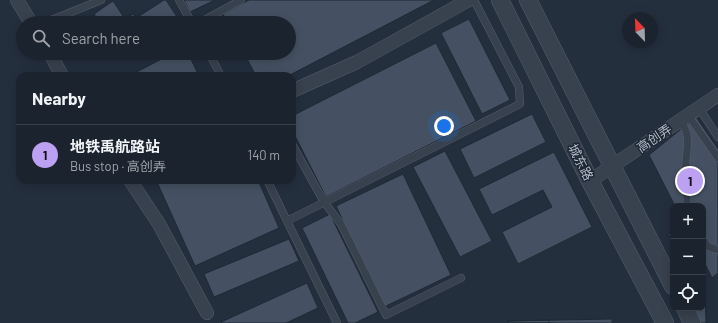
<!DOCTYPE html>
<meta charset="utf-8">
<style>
body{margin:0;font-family:Barlow,"Noto Sans SC",sans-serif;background:#242b36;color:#f1f3f6}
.controls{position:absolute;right:12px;bottom:12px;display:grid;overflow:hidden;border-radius:8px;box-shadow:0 2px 10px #0003}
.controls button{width:36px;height:36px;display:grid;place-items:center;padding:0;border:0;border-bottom:1px solid #39404a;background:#1b232e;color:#f1f3f6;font:20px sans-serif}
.compass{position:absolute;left:622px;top:12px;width:36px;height:36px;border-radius:50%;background:#1b232e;box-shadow:0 2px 10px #0003;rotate:337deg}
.you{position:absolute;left:444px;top:126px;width:14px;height:14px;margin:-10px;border:3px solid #fff;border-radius:50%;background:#1a73e8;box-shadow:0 0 0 6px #1a73e833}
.badge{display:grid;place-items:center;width:26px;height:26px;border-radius:50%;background:#bca0f2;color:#111;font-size:13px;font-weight:700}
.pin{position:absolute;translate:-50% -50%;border:2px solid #fff;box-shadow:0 1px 4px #0006}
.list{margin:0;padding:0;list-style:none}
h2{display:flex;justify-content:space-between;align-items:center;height:52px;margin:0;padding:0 16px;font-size:17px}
h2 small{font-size:13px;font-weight:400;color:#a0a4aa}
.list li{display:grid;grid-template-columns:26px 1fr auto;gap:12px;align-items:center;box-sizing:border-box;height:60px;padding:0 16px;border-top:1px solid #39404a}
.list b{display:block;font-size:15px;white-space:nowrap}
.list p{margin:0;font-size:13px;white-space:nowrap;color:#a0a4aa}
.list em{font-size:13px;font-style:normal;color:#a0a4aa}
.icon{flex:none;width:22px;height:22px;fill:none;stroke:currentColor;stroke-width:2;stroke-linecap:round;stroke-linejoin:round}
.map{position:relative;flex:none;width:718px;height:323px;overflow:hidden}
.search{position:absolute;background:#1b232e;box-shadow:0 2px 10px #0003;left:16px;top:16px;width:280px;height:44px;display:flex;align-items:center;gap:10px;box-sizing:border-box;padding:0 14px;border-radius:22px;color:#a0a4aa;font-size:15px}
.panel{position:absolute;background:#1b232e;box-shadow:0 2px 10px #0003;left:16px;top:72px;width:280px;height:112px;border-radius:12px}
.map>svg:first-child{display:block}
.building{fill:#455162;stroke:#1f2835}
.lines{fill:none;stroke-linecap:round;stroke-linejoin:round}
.service-casing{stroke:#565f6c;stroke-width:8}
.minor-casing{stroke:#565f6c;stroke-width:14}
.tertiary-casing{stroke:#565f6c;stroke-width:18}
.service{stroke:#38414e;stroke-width:7}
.minor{stroke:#38414e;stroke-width:13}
.tertiary{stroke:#38414e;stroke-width:17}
.labels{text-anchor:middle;stroke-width:3;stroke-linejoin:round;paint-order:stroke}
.street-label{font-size:13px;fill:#b4bcc9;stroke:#1d2633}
</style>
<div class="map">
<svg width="718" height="323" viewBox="0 0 718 323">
<rect width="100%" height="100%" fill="#242f3e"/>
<path class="building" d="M164,0H166L181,23H100L94,14L113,1L125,19L133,14L136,18Z
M184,0H215L190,12Z
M249,0H434L288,76H256L244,53H289V23H228L223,14Z
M469,19L510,100L482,114L441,33Z
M436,43L476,121L326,197L292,130V116Z
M173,53H188L199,76H129Z
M532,114L546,142L474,178L460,149Z
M696,117L718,149V273L712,278L703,260V206H675L649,155Z
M445,151L492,241L460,257L413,167Z
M554,152L592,227L518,264L502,232L552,207L543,190L492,215L479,189Z
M403,174L451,275L384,307L336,206Z
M156,180H258L279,228L195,266Z
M330,214L378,312L355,323H348L302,228Z
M673,232V244L668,234Z
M673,232V244L668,234Z
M289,239L299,261L214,297L204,274Z
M703,282L705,286L706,323H694V308H703Z
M307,283L318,308L286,323H222L221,322Z
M612,319V323H508V321Z
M549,320V323H508V321Z"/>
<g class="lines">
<defs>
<path id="service" d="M179,0L192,23
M44,23L101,0
M199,23L241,0
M209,53L221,76
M699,108L718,137
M688,115L718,158
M680,121C691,133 687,147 686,162C685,175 687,189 687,203L688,206
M292,144L324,202L341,224L386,315L461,278
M267,180L337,323
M287,221L520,104L519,87L474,0
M703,239L707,246L718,250"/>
<path id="minor" d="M17,0L31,23
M50,53L62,76
M292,91L357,62L469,0
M130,180L159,224L207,313
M590,181L718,95"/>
<path id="tertiary" d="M500,0L590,181L665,323
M528,0L673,286
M685,308L692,323"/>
</defs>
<use href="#service" class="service-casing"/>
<use href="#minor" class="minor-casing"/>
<use href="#tertiary" class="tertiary-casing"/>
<use href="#service" class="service"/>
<use href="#minor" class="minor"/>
<use href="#tertiary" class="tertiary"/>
</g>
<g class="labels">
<g class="street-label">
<text transform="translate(654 138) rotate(-34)" y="5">高创弄</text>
<text transform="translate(581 162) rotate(63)" y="5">城东路</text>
</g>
</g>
</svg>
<div class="controls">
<button>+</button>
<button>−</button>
<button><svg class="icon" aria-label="locate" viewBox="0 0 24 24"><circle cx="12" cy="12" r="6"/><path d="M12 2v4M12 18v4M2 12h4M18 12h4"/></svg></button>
</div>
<svg class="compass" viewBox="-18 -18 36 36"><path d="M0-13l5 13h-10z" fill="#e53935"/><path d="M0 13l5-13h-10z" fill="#a0a4aa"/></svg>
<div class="you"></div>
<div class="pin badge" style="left:690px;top:181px">1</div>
<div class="search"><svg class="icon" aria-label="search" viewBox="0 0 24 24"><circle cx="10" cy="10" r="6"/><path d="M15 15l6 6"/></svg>Search here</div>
<section class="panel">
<h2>Nearby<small></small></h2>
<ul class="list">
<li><span class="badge">1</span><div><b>地铁禹航路站</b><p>Bus stop · 高创弄</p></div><em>140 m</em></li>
</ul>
</section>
</div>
